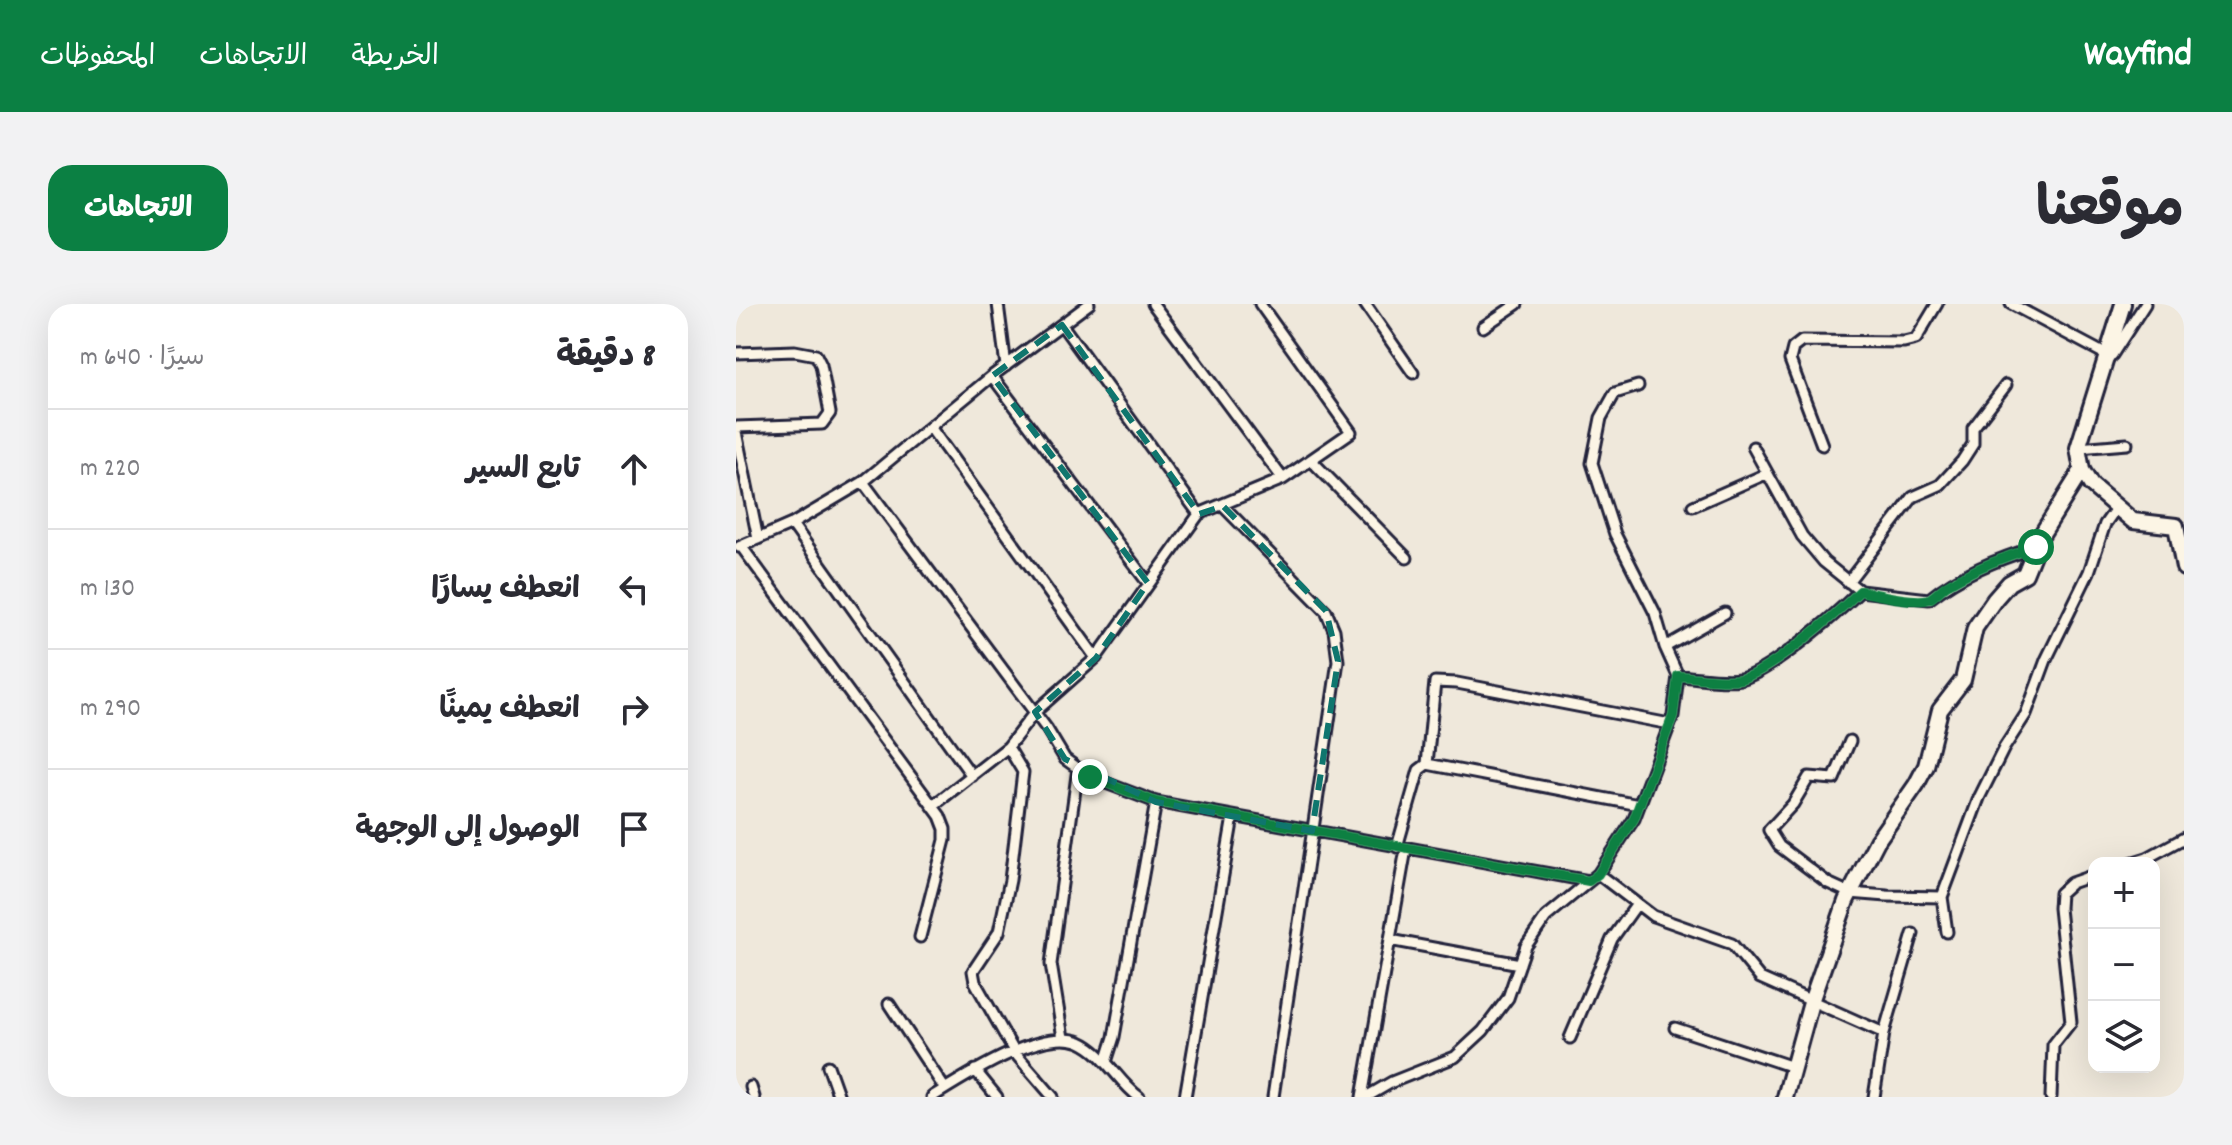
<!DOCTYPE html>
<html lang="ar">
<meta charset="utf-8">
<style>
body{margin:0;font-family:Dekko,"Playpen Sans Arabic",sans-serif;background:#f2f2f3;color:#2b2b33;direction:rtl}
.controls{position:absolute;right:24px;bottom:24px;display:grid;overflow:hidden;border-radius:16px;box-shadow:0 8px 32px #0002}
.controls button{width:72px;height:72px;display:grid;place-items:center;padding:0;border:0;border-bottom:2px solid #e1e1e2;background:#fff;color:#2b2b33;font:40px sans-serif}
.stop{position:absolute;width:24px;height:24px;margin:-18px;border:6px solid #0b8043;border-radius:50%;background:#fff}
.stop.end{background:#0b8043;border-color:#fff;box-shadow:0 2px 8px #0008}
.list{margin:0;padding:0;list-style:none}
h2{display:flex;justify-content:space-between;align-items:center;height:104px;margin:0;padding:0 32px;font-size:34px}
h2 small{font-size:26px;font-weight:400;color:#7c7c81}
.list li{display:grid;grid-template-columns:52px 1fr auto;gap:24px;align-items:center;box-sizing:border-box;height:120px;padding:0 32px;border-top:2px solid #e1e1e2}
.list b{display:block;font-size:30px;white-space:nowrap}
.list em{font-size:26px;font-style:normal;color:#7c7c81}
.icon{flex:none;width:44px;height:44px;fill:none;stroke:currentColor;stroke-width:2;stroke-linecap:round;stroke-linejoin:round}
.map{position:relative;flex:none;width:1448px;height:793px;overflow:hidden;direction:ltr;border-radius:24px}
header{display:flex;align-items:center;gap:48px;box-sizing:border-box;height:112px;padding:0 40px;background:#0b8043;color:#fff}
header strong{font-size:38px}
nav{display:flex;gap:44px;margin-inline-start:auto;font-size:28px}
.intro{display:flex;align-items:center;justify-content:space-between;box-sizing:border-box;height:192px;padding:0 48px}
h1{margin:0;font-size:56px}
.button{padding:20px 36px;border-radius:24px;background:#0b8043;color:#fff;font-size:28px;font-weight:700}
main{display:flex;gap:48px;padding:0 48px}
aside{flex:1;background:#fff;border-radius:24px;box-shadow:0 8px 32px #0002}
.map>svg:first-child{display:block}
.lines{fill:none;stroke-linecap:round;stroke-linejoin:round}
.street-casing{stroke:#22223b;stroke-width:15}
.secondary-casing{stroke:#22223b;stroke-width:20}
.street{stroke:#fcf5e5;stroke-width:9}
.secondary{stroke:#fcf5e5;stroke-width:14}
.route{stroke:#0b8043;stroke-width:10}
.marked{fill:none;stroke:#0f766e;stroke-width:6;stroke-dasharray:16 10;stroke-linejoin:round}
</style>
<header>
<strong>Wayfind</strong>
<nav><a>الخريطة</a><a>الاتجاهات</a><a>المحفوظات</a></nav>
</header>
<div class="intro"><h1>موقعنا</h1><a class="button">الاتجاهات</a></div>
<main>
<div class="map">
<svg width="1448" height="793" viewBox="0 0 1448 793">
<rect width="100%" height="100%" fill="#efe8db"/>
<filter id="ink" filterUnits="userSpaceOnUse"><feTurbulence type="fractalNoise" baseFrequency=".0125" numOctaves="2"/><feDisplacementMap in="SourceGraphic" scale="16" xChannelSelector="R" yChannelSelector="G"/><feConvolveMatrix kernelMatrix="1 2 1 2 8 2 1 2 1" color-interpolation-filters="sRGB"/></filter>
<g filter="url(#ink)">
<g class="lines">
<defs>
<path id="street" d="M262,0L270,62
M417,0L547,175
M629,0L677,69
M1275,0L1371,51
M326,21L463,210
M747,23L781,0
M0,49L59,47L80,51L85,61L94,109L86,120L0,123
M1376,51L1409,0
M256,72L412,279
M902,82L879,89L865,114L856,159L879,230L919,309L929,343L942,372C961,373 986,378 1004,375C1034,369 1101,309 1124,287
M194,123L360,354
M0,128L22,235
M1086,141L1054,56L1057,44L1066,37L1168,38L1180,35L1201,0
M1017,143L1066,232L1088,258L1124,287L1193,295C1224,270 1262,255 1300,243
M1342,144L1391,140
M575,156L671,254
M127,178L311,425L329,455L354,473L420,498L853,577
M487,202L590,307L598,326L602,357L537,793
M957,202L1030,170
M56,220L236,472
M5,242L204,512L209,525V536L184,633
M3,243L56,220L127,178L256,72L353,0
M1112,278L1177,193L1204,181L1226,157L1237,140V124L1270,81
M929,343L989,309
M1114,437L1098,475L1073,473L1057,500L1033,526L1043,542L1092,579L1114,589L1151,592L1206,593
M272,443L287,468L274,576L263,628L237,667L239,678L279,749L317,793
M691,460L699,378L721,379L934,420
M198,501L272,443L299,408L360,354L463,210L547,175L615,128L524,0
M661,543L683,466L691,460L903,501
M1395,559L1411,554L1448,534
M862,570L917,612L996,640L1024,674L1148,729
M1211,628L1206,593L1243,494L1268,444L1290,410L1310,356L1353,268L1369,220L1381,203
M654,636L784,660
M153,700L209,785
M939,724L1057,763
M327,734L315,660L342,464
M834,734L876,635L901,600
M370,758L378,733L420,498
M92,762L103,793
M239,766L261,793
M15,783L18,793
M196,793C228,773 306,722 344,738C369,749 382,778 403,793
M449,793L497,513
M626,793L670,545
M630,793L656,778L719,753L747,727L772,694L790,642L810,613L862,570L898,515L937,412L942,372
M1138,793L1148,729L1177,630
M1315,793L1317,741L1335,718L1323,604L1324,589L1335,579L1358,571"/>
<path id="secondary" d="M1387,0L1342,144L1346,166L1355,181L1397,217L1440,222L1448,264
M1049,793L1076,695L1110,597L1141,537L1180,481L1190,462L1204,406L1227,376L1239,324L1259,295L1273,279L1289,270L1304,233L1346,166"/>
</defs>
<use href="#street" class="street-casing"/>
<use href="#secondary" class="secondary-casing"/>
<use href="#street" class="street"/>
<use href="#secondary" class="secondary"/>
</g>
</g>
<g class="lines" filter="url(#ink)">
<path class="route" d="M354,473L420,498L853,577L862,570L898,515L937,412L942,372C961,373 986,378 1004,375C1033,369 1101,309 1124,287C1140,290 1178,300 1193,295C1200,292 1206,283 1213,280C1240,264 1270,252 1300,243"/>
</g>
<path class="marked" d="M326,21L463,210L487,202L590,307L602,357L576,527L420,498L329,455L299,408L360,354L412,279L256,72Z"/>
</svg>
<div class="controls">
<button>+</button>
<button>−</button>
<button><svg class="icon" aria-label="layers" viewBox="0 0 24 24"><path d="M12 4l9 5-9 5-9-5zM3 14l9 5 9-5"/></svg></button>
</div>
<div class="stop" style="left:1300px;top:243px"></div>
<div class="stop end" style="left:354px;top:473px"></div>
</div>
<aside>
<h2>8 دقيقة<small>سيرًا · 640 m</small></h2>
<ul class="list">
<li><svg class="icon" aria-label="ahead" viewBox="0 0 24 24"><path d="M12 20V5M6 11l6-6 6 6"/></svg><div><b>تابع السير</b></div><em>220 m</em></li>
<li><svg class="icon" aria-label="left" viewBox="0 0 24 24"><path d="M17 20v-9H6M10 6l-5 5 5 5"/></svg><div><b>انعطف يسارًا</b></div><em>130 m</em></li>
<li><svg class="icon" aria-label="right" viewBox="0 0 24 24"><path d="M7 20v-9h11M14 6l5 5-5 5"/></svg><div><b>انعطف يمينًا</b></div><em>290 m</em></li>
<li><svg class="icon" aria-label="arrive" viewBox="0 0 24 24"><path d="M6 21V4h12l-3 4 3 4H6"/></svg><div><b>الوصول إلى الوجهة</b></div></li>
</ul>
</aside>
</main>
